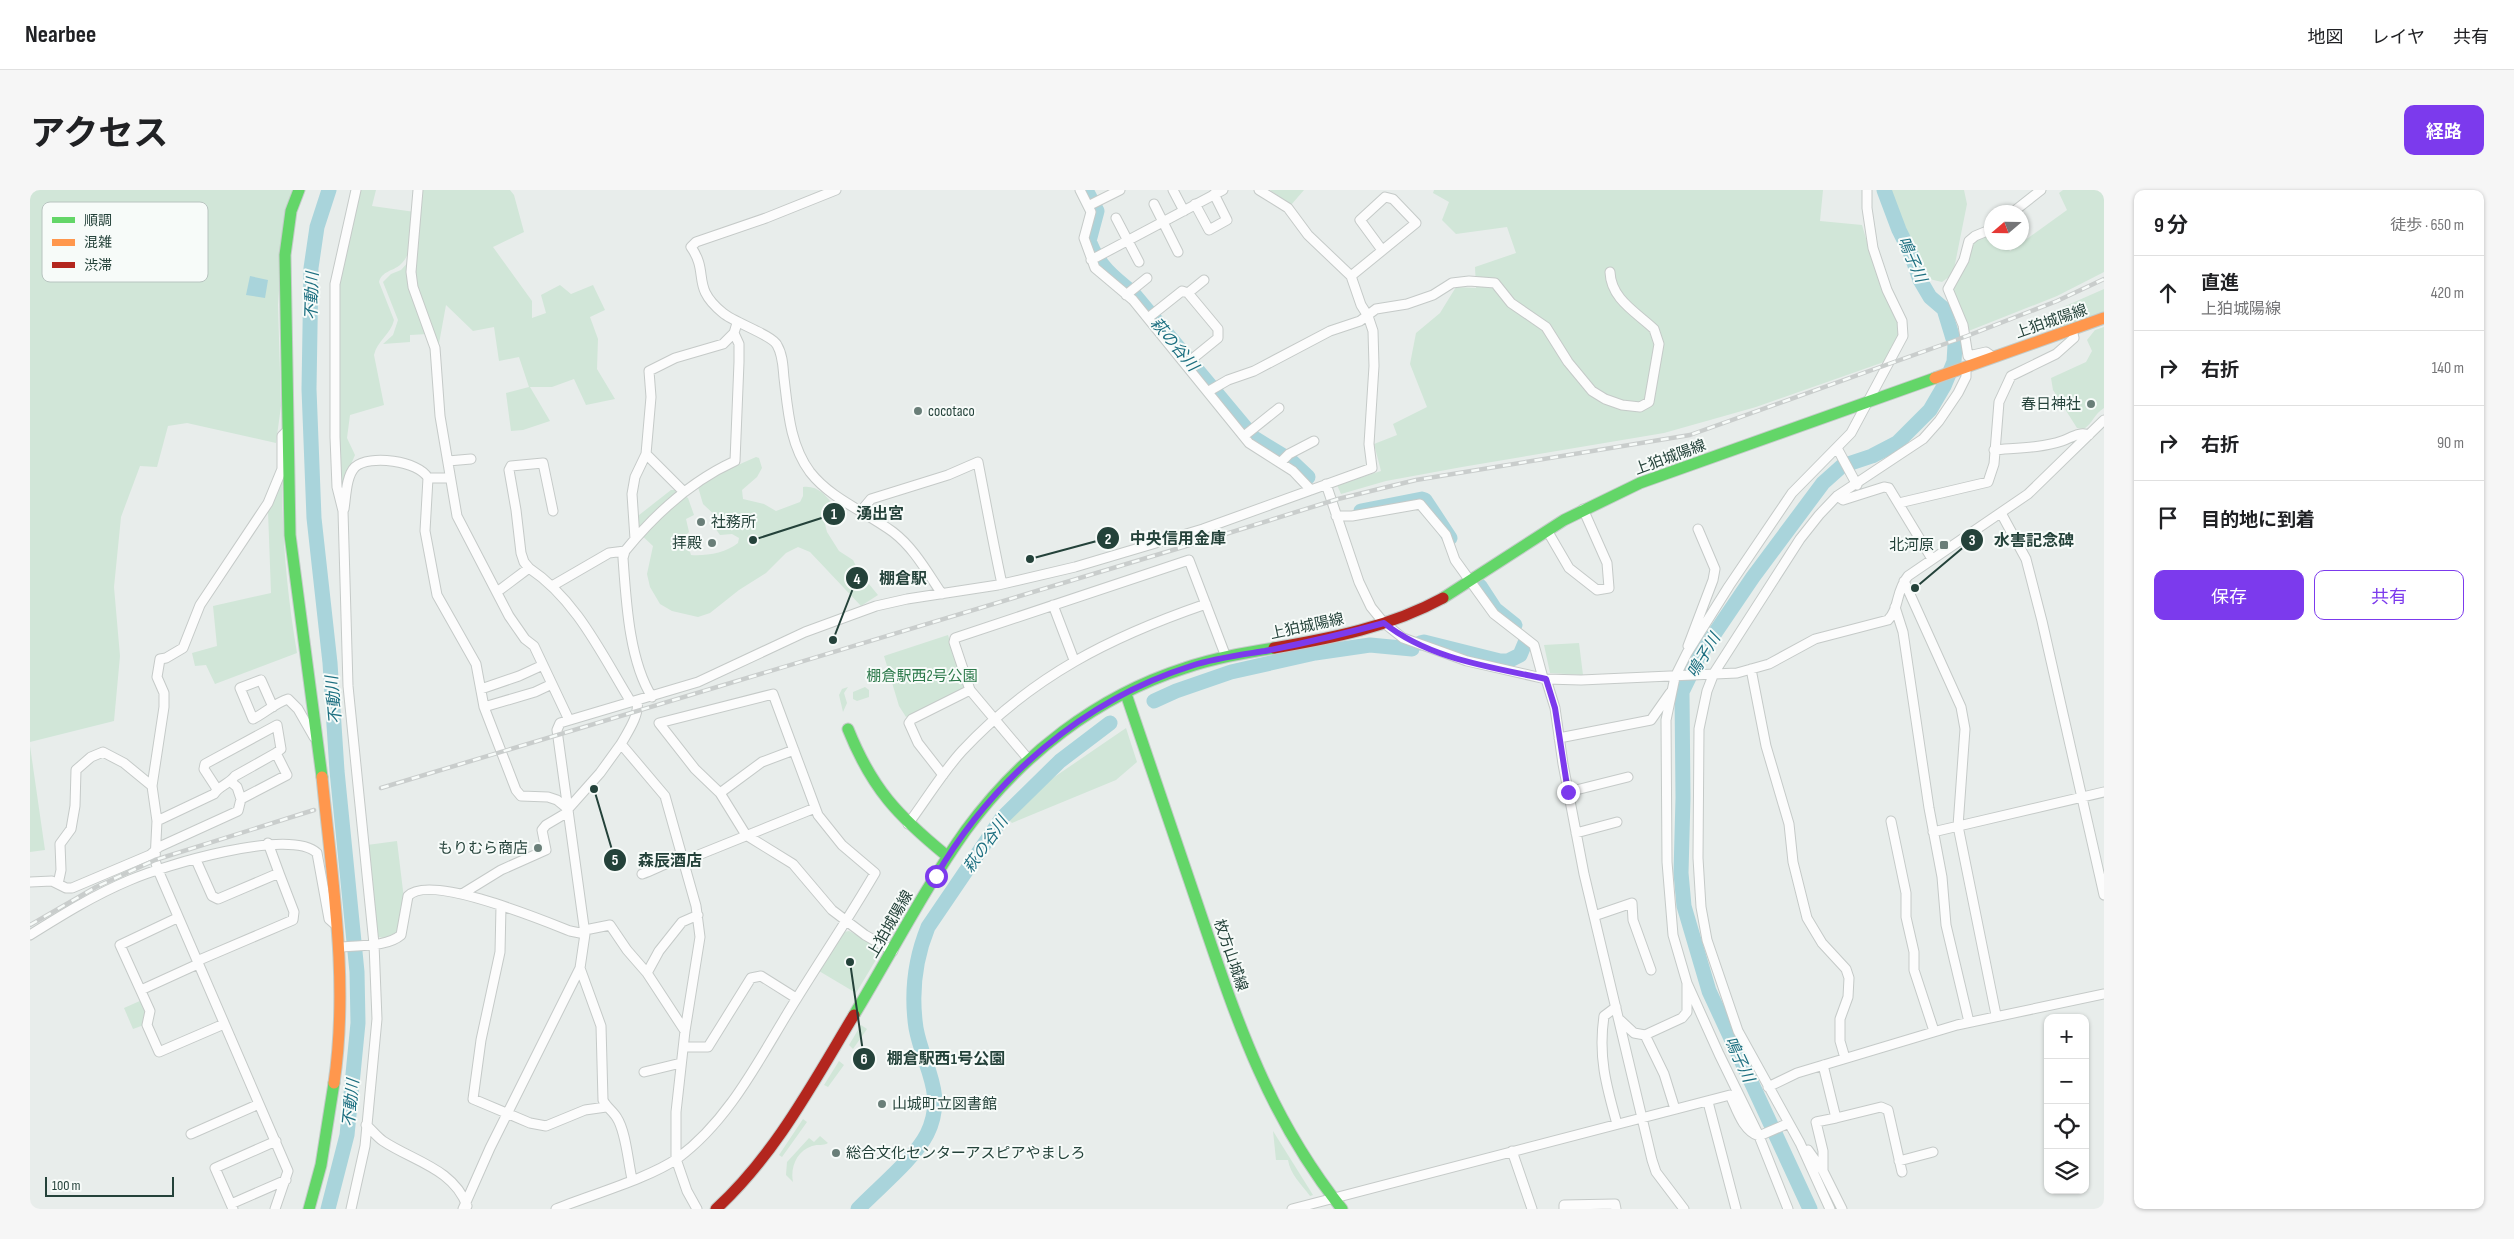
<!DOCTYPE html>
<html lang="ja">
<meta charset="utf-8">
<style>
body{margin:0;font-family:"Sofia Sans Condensed","Noto Sans JP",sans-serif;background:#f6f6f6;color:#202124}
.controls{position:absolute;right:15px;bottom:15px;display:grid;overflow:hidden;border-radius:10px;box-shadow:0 1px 4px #0004}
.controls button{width:45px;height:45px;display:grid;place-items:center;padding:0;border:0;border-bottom:1px solid #e0e0e0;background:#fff;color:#202124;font:25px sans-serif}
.compass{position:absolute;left:1954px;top:15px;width:45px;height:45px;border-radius:50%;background:#fff;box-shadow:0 1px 4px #0004;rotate:250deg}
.scale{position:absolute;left:15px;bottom:12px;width:129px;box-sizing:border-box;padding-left:5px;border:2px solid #24423a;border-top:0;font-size:14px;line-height:18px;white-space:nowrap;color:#24423a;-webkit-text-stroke:4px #f7fbf9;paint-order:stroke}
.stop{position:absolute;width:15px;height:15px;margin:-11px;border:4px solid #7c3aed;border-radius:50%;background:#fff}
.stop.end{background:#7c3aed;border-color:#fff;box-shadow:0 1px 5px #0008}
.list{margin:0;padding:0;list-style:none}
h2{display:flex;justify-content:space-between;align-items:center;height:65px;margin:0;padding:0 20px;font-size:21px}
h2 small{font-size:16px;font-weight:400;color:#757577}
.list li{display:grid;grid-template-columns:32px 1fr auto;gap:15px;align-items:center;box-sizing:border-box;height:75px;padding:0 20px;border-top:1px solid #e0e0e0}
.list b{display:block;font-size:19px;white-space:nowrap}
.list p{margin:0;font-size:16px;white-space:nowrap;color:#757577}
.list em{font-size:16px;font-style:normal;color:#757577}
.actions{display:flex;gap:10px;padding:15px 20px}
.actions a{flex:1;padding:11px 0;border:1px solid #7c3aed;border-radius:10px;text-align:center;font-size:18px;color:#7c3aed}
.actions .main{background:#7c3aed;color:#fff}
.icon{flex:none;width:28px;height:28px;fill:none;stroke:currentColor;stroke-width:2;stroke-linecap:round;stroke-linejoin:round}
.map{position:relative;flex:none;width:2074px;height:1019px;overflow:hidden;border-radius:10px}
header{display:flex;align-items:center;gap:30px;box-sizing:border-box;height:70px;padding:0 25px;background:#fff;border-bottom:1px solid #e0e0e0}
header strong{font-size:24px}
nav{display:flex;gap:28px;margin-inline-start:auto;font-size:18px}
.intro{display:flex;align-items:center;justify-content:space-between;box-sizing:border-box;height:120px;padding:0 30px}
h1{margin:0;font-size:35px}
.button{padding:12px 22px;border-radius:10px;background:#7c3aed;color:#fff;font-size:18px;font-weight:700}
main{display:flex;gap:30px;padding:0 30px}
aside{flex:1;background:#fff;border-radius:10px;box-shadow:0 1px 4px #0004}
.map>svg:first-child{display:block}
.green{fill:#d1e6d8}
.water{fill:#a9d4db}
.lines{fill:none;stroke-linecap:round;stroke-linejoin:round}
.river{stroke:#a9d4db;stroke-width:15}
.street-casing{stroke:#c5cac8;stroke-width:11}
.fast-casing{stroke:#c3cbc8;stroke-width:13}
.slow-casing{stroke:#c3cbc8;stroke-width:13}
.jam-casing{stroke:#c3cbc8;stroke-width:13}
.street{stroke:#fcfcfc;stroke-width:9}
.fast{stroke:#63d668;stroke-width:11}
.slow{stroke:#ff974d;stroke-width:11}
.jam{stroke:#b3261e;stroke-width:11}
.rail-casing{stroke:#c9cdcc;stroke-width:4.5}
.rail{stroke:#f7fbf9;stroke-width:2.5;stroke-dasharray:8;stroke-linecap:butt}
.route{stroke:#7c3aed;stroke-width:6}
.poi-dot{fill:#697e78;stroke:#f7fbf9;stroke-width:2}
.labels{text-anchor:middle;stroke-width:4;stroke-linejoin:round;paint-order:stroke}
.street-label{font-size:15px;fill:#24423a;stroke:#f7fbf9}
.poi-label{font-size:15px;fill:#24423a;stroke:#f7fbf9;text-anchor:end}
.park-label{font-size:15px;fill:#2d7a4b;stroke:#f7fbf9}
.water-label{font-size:16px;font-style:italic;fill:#1c6f80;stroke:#f7fbf9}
.key{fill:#f7fbf9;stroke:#b8c4c0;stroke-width:1}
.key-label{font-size:14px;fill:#24423a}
.leader{fill:none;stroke:#24423a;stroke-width:2}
.callout-dot{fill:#24423a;stroke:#f7fbf9;stroke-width:2}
.mark-label{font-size:15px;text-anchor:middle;font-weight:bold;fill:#fff}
.callout-label{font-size:16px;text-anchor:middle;font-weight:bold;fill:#24423a;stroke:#f7fbf9;stroke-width:4;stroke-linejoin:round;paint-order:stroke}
</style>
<header>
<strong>Nearbee</strong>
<nav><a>地図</a><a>レイヤ</a><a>共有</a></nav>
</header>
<div class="intro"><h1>アクセス</h1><a class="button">経路</a></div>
<main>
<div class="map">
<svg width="2074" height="1019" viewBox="0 0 2074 1019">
<rect width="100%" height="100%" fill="#e8edeb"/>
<path class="green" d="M0,0H264L253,41L248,115L251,216L246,253L157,233L138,236L127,277L110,276L91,327L84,397L90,466L84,531L0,552Z
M330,0H346L342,16L385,22C382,39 384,63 370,75C363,81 352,81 349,92L364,130C361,144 347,151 344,165L354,215L320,225L317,248L325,265L319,279L315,308L311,297L309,247V94Z
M391,0H480L484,5L494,42L463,57L502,111V128L516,123L511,105L530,95L541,104L563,95L575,120L560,127L568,149L567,179L585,209L556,215L544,189L522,197H500L520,231L493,240L481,241L476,203L499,197L489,167L469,171L464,137L443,141L416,115L408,159L385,97L384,82Z
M1240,0H1274L1261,15Z
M1404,0H1793L1790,31L1832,35L1847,85L1857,111L1867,126L1870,142L1866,153L1854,172L1726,217L1634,243L1432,277L1356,291L1311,304L1307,295L1351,281L1344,254L1367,245L1363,234L1397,217L1380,174L1386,143L1410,123L1426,97L1446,98L1445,77L1486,63L1477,37L1426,44L1412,30L1419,12L1403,3Z
M1860,0H1934L1937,14L1923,84L1912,92L1895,88L1887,61L1874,37Z
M2033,0H2074V82L2027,106L1936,142L1921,95L1941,52L1961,41L1962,52L1974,53L1980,61L2037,20L2029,3Z
M381,69L398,144L380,145V152L353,154L363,145L368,130L353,92L361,84L371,80Z
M2074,99V122L2030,139L2024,121Z
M2074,137V218C2064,224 2063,233 2054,239L2047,238L2023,200L2021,188L2056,172L2062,161L2057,150L2065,140Z
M726,267L729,268L732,278L727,287L712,300L713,309L734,314L746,321L770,312L773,306V297C787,295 796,305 804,316L803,319L793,326L797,342L809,361L823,370L829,382L848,405L831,416L780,362L768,357L756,363L736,383L709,400L680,423L668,427L642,421L630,414L620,397L617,384L623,356L607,341L604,329L641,300H645L658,308L664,325L656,329L659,342L655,346L661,365C676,366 696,363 708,353L709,348L702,344L690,345L685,338L690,330L673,314L668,297L674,290Z
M252,287C252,347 257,404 267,463L185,494L176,475L165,476L162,463L187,456L183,416L241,403L238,321Z
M918,445L934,494L932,500L876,527L869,516L854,466Z
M1549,453L1553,485L1520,483L1514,455Z
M818,497L814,503L817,513L813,522L809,505L812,499Z
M835,497L839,500V507L827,511L823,509V502Z
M1096,538L1107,572L1086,590L982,633L977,628L1017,592Z
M0,556L15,660L0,662Z
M367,651L374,709L368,744C362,748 352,749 346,746L337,655Z
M819,741L849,757L850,763L826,803L789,781L814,742Z
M112,810L117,824L114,835L103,839L94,818Z
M831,835L837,839L823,859L819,855Z
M809,871L814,875L798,897L794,895Z
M773,929L777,932L752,967L749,965Z
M1243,941L1283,1005L1280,1006C1272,995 1260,984 1258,970H1246Z
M790,946L798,953C793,956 788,954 782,956C767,961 760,977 763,992L756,985L757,972L779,948L784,952Z"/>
<path class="water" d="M220,86L238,90L235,108L216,105Z"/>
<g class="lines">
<path class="river" d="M1056,0L1067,21L1059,51C1068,75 1083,87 1103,103L1224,248L1260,270L1278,287
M1331,321L1392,309L1395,310L1420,348
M1450,396L1465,419L1485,435
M1390,453L1394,452L1470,471H1478L1490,465L1495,453
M1124,511L1146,501L1201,482L1285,463L1340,455L1382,459
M298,1019L317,945L328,833L327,782L307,581L300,473L284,328L279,199L281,78L287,37L299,0
M828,1019C847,999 885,968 897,944C917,903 893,877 886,838C881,804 885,769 898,737L972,628L1030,571L1080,533
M1780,1019L1679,801L1654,716L1651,683L1653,608L1652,502L1670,465L1723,387L1793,293L1812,276L1842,266L1867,253L1900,220L1914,196L1924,172L1925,155L1914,119L1900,107L1890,90L1881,64L1869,40L1854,0"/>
<defs>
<path id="street" d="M388,0L381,82L383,97L405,158L410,226L427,326L479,426L495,449L504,456L539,530
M806,0L736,28L666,52L661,57C680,84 660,96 693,123C705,133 742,145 747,155C753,165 753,178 754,188C758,221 760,255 780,282C801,309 836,322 863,342C884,358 897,382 912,404
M1050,0L1061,22L1054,48L1065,78L1103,110L1219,253L1263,281L1281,300
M1143,0L1154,21
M1124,14L1148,62
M1165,14L1179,40L1197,30L1184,4
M1058,16L1090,0
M1983,22L2011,0
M1086,28L1109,72
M1962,39L1945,46L1939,51L1934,70L1918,99L1933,135L1938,166L1956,162L1963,167
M1061,70L1193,0
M1321,86L1386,33L1363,9L1355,7L1330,30L1352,60
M1158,103L1174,90
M1096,105L1117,88
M1118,128L1152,101L1158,103L1188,139V148L1156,174
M1179,201L1198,190L1224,181L1300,141L1330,131L1346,119L1377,114L1403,105L1422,93L1439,91L1465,93L1481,113L1516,137L1538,172L1562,201L1575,209L1592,215L1610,217L1619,212L1629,154L1624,139C1606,122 1581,109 1580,82
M1214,246L1249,218
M1807,258L1827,295
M1964,260C1987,258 2011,258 2032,251C2041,248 2049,241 2059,245
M616,264L654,302
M418,271L441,269
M1251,272L1259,264L1284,251
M420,288H398L395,341L407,405L446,474L454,517L486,600L491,606L518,607L527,610L538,619L570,583L591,554
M1296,294L1329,392L1341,417L1354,433L1373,448L1437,471L1516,489L1551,490L1707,483L1739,474L1785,449L1858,430C1870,418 1865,402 1878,386L1998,304L2074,230
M1807,306L1813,310L1854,297L1859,298L1902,369
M1869,313L1958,292L1964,274L1969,212L1981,186L2026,164L2044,148L2042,139
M314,319C316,307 316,286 325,277C339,264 389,271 398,288
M831,321L841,309L918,285L948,272C956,313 963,353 972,394
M1971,323L1996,369L2012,431L2074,705
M1306,326H1322L1390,314L1416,345L1425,370L1464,424L1504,455L1513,488
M1518,342L1539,378L1567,400L1579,398L1577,373L1553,319
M605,349L602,304L605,287L616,264L621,207L619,181L645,168L693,154L704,143
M499,378L494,372L491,363L486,320L479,280L481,276L513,273L523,321
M1874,391L1931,517L1935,539L1928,636L1966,825
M522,396L579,363L595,361
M467,402L499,378C547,410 572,465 601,512
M1023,415L1044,470
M1865,417L1873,442L1899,618L1912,687L1916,735L1939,832
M1658,456L1683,390L1685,379L1668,339
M1721,479L1736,556L1759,634L1763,672L1777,728L1792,753L1816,779L1819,788L1818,807L1810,829V851L1815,868
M1516,489L1525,518L1533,574L1554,684L1622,970L1626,982L1654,1019
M451,499L489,486L513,475
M622,507C599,471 596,410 593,368L595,361C625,324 661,291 705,271L709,172V154L704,143L707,133
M607,511C610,525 597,543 591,554L635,606L666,716L670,747L655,841L646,922V969L657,1001L667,1019
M243,517L231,490L210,498L223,529C235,523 245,513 258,509L268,519L284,547
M454,517L505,502L522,494
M1529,548L1621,530L1640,503
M999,570L940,500L924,452L925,448L1159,370L1196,467
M913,585L888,553L879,533L882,529L940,500
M201,592L207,597L211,609
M187,599L174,579L175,574L247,535L251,559L246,563
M1538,602L1598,587
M690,603L732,572L764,560
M1861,631L1876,703V727L1884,762V780L1904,841
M878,634C896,610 912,583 932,561C1002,486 1080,447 1176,414
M1903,642L2074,602
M1546,643L1587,632
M166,670L182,706L188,709L249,683L238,653
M612,684C629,678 643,668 661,668L785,618
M0,692L22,691L36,698H42L120,665L129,657L208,621L211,609L257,585L246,563L205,586C199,594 189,596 184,604L127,631
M28,694L31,680L30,654L41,639L45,616L46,580L61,567L73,562L94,573L122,596
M432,704L471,680L516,660L512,640L516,635L538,622
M471,716L470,762L451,850L443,909L500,933L516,936L555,920L576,917
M1564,726L1602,713L1603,730L1621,780
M147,728L90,755L120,821L117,835L129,862L194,834
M555,740L580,735L597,760L617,783
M0,745C32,725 64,705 100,690C132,676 260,637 287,663L299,729L307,736
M313,757C330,755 357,757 371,745L378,706C399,683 512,730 540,741L555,744
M167,771L263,730L264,722L249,683
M550,778L571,836L573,910C576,917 583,921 587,928C596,942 598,972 602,989
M111,800L168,774
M1586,817L1574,826C1568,866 1576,895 1587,934
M1589,829L1604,843L1615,845
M655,841L617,783L629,761L652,732L668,725
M654,857H678L721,788L731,786L766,808
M1793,875L1806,928L1851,917L1858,920L1872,982
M614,882L651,873
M1738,897L1767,883L1927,835L2074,804
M1678,912L1706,1019
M1645,919L1634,884L1615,845L1652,828L1657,822V793
M336,935C342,940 347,947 353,951C383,971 424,979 437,1016
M161,944L229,914
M1778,960L1793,981L1812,1019
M1482,961L1502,1019
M1869,971L1903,962
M1793,981V961L1786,932L1806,928
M201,1014L256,990
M203,1019L185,978L246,951
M245,1019L258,981L128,680L125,670L127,631L122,596L134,517V503L127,487L130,469L136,468L153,458L170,415L238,313L252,279V246L257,241
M321,1019L335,956L347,829L344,754L318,496L313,321L307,297L305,247V94L326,0
M433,1019L460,958L550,778L555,744L527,540L530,533L668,492L775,442L846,416L877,409L968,395L1045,377L1173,339L1342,278L1339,254L1344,176L1343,141L1338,126L1331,115L1321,86L1278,45L1258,18L1229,0
M526,1019C560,1005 620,988 648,968C702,928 732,863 767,808C793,766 820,726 845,683L812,655L788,625L743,504L629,533L665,579L690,603L716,645L763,674L802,720L835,745L863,761
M1262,1019L1700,905C1707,920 1713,941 1729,946L1759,933
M1534,1019V1015L1585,1014L1586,1019
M1758,1019L1729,946L1689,864L1657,793L1643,745L1637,672L1636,530L1645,487L1657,463L1699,396L1762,303L1821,243L1873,146L1872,131L1857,100L1843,58L1837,18V0
M1800,1019L1770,953L1708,841L1677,750L1671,717L1668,668L1669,539L1677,501L1684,483L1770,349L1789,325L1807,306L1893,249L1909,231L1928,203L1936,187V177"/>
<path id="fast" d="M269,0L261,21L255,65L260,345L292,587
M1413,408L1534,330L1610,293L1905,188
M1096,504C1120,575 1144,645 1168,716C1206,828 1237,925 1312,1019
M818,539C842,599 868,626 917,666
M824,825C861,764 894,699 936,640C990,566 1067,506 1155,478C1184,468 1214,463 1244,458
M279,1019L291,975L304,893"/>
<path id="slow" d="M1905,188L2074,128
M292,587C302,688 319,792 304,893"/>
<path id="jam" d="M1244,458C1302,448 1360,437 1413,408
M686,1019C745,965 783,893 824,825"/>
</defs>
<use href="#street" class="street-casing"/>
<use href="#fast" class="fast-casing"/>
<use href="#slow" class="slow-casing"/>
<use href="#jam" class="jam-casing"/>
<use href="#street" class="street"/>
<use href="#fast" class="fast"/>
<use href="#slow" class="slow"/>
<use href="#jam" class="jam"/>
<defs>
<path id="rail" d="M351,598L1173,351L1308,309L1386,290L1660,245L1937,146L2027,111L2074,89
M0,735L66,697L125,670L284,620"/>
</defs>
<use href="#rail" class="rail-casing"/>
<use href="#rail" class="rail"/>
</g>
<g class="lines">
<path class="route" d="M906,686C962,590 1053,510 1161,476C1185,468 1210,465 1235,461C1275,453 1314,444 1354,433C1399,469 1461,477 1516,489L1525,518L1538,602"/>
</g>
<g class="poi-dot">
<circle cx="2061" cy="214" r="5"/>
<circle cx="888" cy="221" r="5"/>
<circle cx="671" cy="332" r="5"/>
<circle cx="682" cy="353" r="5"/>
<rect x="1909" y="350" width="10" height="10" rx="2.5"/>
<circle cx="508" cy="658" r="5"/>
<circle cx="852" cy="914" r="5"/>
<circle cx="806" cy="963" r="5"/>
</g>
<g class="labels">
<g class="street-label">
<text transform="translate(2021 131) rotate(-19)" y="5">上狛城陽線</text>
<text transform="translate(1640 267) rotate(-20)" y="5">上狛城陽線</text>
<text transform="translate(1277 436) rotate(-12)" y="5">上狛城陽線</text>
<text transform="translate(860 734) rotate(-60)" y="5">上狛城陽線</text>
<text transform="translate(1201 765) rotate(71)" y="5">枚方山城線</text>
</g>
<g class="poi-label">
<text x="2051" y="219">春日神社</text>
<text x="898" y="226" text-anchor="start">cocotaco</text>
<text x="681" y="337" text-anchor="start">社務所</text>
<text x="672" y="358">拝殿</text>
<text x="1904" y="360">北河原</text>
<text x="498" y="663">もりむら商店</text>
<text x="862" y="919" text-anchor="start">山城町立図書館</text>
<text x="816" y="968" text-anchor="start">総合文化センターアスピアやましろ</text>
</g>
<g class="park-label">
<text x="892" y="491">棚倉駅西2号公園</text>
</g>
<g class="water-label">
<text transform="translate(1883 69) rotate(66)" y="6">鳴子川</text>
<text transform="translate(281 106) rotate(-88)" y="6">不動川</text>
<text transform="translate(1145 154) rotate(50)" y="6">萩の谷川</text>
<text transform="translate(1673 465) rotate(-59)" y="6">鳴子川</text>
<text transform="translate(303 510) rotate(-95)" y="6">不動川</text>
<text transform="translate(955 654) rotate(-55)" y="6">萩の谷川</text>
<text transform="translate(1710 869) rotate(65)" y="6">鳴子川</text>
<text transform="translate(320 913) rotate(-84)" y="6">不動川</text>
</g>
</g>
<rect x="12" y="12" width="166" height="80" rx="8" class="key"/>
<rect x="22" y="27" width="23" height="6" fill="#63d668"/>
<rect x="22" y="49" width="23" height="7" fill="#ff974d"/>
<rect x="22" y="72" width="23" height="6" fill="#b3261e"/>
<g class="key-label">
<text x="54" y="35">順調</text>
<text x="54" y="57">混雑</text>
<text x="54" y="80">渋滞</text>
</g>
<path class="leader" d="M723 350L804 324M1000 369L1078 348M1885 398L1942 350M803 450L827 388M564 599L585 670M820 772L834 869"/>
<g class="callout-dot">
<circle cx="723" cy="350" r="5"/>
<circle cx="1000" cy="369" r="5"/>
<circle cx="1885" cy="398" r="5"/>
<circle cx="803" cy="450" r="5"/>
<circle cx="564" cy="599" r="5"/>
<circle cx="820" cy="772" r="5"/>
<circle cx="804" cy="324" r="12"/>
<circle cx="1078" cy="348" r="12"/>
<circle cx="1942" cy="350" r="12"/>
<circle cx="827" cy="388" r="12"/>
<circle cx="585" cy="670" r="12"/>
<circle cx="834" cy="869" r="12"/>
</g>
<g class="mark-label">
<text x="804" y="329">1</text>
<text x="1078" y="354">2</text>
<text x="1942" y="355">3</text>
<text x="827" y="394">4</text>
<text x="585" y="675">5</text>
<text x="834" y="874">6</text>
</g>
<g class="callout-label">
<text x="850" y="329">湧出宮</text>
<text x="1148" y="354">中央信用金庫</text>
<text x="2004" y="356">水害記念碑</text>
<text x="873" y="394">棚倉駅</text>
<text x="640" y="676">森辰酒店</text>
<text x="916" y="874">棚倉駅西1号公園</text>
</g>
</svg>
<div class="controls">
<button>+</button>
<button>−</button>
<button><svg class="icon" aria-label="locate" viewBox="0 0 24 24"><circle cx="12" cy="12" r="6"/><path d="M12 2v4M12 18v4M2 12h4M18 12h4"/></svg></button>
<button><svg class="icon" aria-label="layers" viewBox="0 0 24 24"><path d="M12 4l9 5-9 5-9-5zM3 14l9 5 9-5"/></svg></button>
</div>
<svg class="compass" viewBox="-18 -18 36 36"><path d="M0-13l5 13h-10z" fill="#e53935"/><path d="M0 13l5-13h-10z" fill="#757577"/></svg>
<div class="scale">100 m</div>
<div class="stop" style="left:906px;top:686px"></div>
<div class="stop end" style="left:1538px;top:602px"></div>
</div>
<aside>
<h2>9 分<small>徒歩 · 650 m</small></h2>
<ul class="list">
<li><svg class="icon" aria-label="ahead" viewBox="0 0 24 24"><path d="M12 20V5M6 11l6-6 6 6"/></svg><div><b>直進</b><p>上狛城陽線</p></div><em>420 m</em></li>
<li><svg class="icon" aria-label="right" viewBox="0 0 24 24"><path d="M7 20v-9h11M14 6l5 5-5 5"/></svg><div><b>右折</b></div><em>140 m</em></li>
<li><svg class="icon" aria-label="right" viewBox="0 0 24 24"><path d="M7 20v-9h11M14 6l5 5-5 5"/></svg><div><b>右折</b></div><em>90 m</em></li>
<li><svg class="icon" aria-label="arrive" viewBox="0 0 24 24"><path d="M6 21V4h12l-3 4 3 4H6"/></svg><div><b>目的地に到着</b></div></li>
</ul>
<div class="actions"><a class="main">保存</a><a>共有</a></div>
</aside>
</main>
